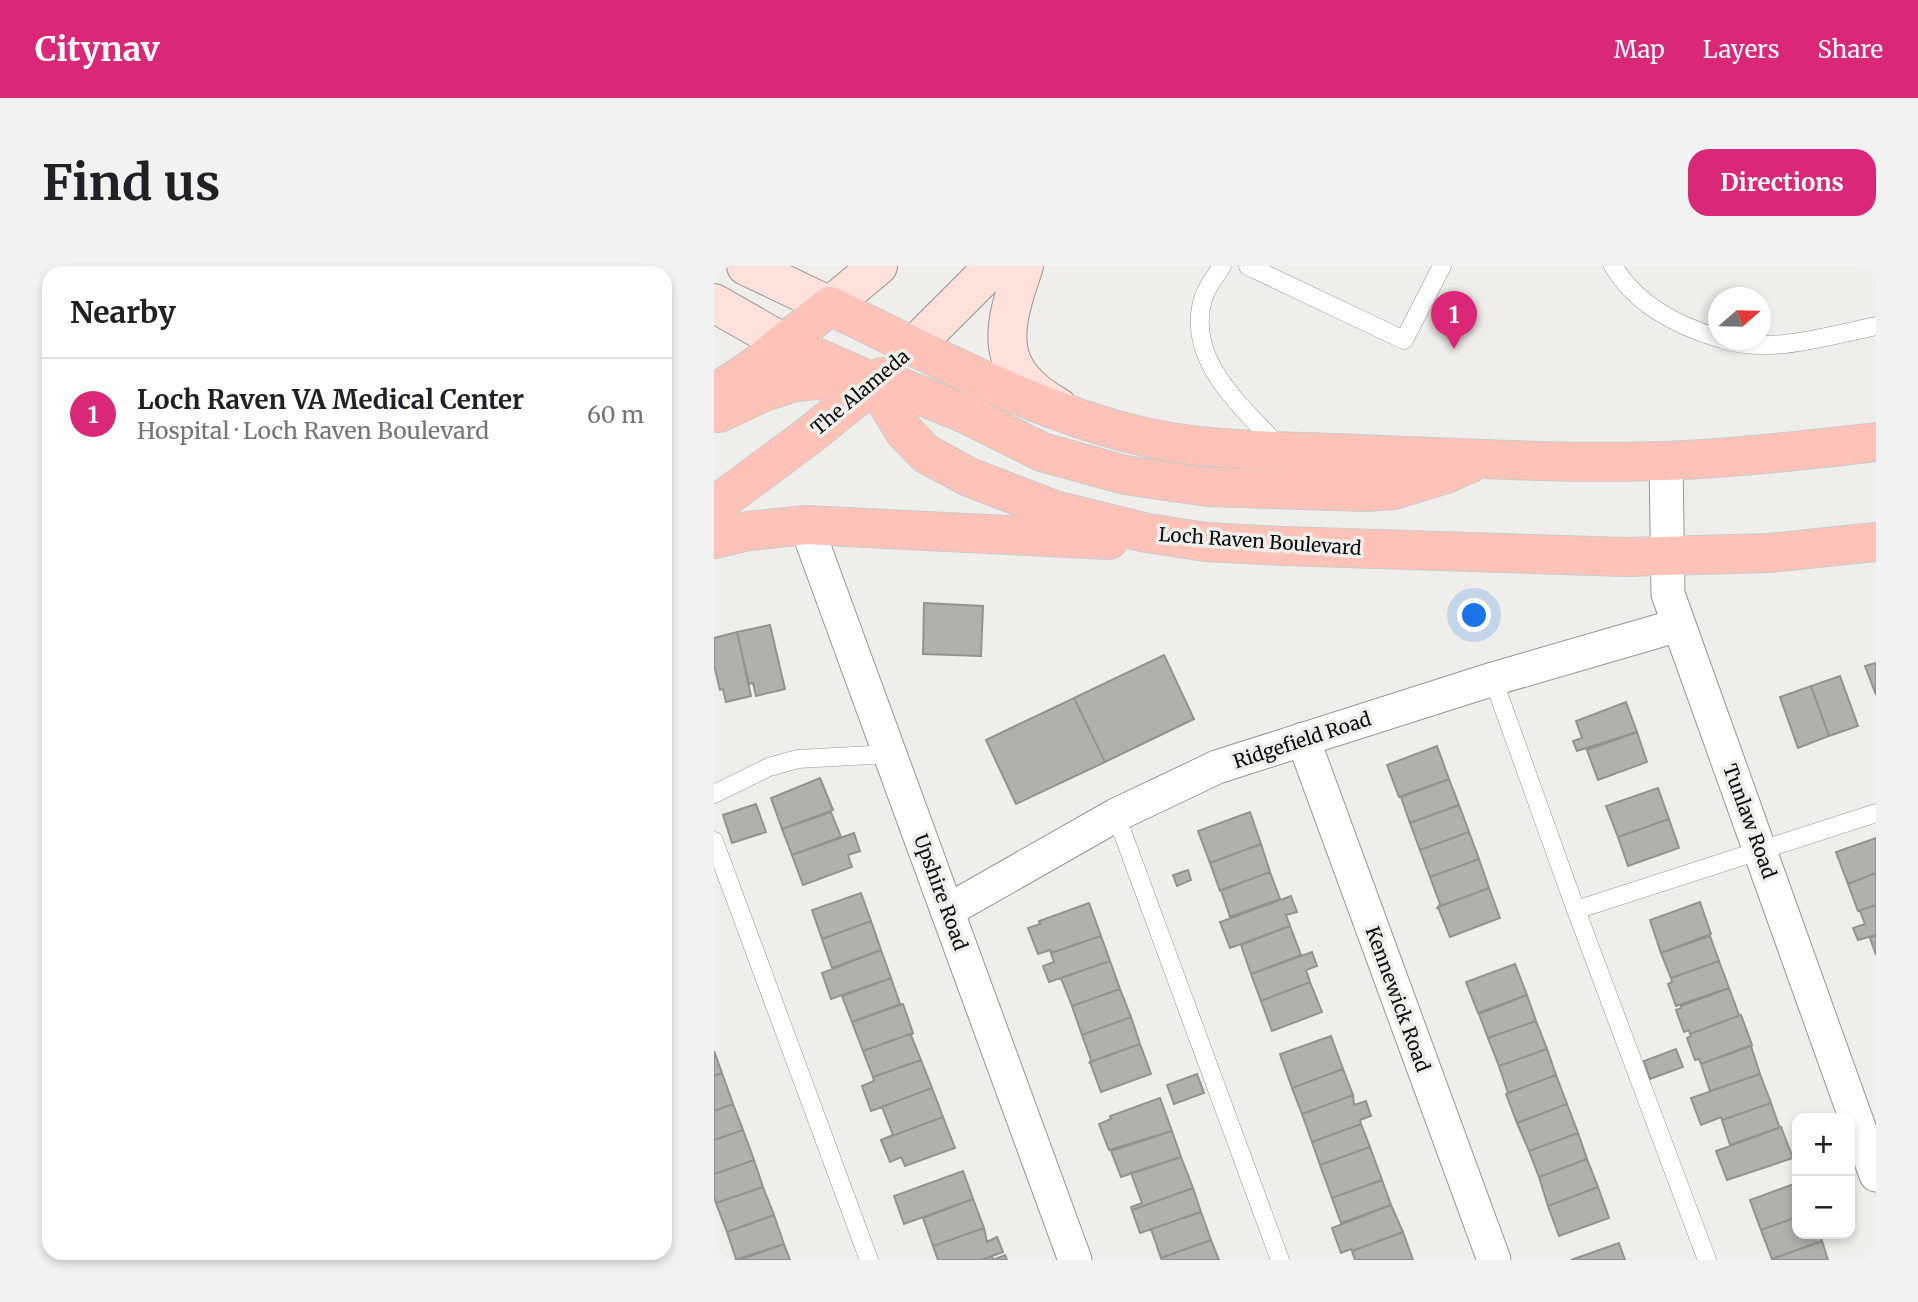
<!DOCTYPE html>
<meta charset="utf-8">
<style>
body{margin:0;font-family:Merriweather,serif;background:#f2f2f2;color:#202124}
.controls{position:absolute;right:21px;bottom:21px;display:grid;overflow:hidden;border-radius:14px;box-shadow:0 4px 10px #0003}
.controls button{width:63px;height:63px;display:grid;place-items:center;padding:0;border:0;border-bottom:2px solid #e0e0e0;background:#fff;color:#202124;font:35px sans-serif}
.compass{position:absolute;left:994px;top:21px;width:63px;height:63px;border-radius:50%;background:#fff;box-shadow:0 4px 10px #0003;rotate:70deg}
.you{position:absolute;left:761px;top:350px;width:24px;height:24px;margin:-18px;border:5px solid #fff;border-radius:50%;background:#1a73e8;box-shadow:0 0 0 10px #1a73e833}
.badge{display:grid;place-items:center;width:46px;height:46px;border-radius:50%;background:#db2777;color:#fff;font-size:23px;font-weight:700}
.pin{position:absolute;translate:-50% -58px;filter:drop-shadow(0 2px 4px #0008)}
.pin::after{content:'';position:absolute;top:37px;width:24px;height:21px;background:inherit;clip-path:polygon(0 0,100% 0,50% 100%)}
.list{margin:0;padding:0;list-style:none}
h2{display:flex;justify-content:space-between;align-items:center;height:91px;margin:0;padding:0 28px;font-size:30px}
h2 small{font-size:23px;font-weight:400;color:#757577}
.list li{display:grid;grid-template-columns:46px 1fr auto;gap:21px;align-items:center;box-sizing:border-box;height:112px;padding:0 28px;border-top:2px solid #e0e0e0}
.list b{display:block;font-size:26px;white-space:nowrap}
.list p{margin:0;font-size:23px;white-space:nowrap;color:#757577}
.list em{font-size:23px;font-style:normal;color:#757577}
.map{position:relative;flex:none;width:1162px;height:994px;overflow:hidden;border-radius:21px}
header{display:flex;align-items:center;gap:42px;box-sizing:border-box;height:98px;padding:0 35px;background:#db2777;color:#fff}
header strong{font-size:33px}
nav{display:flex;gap:38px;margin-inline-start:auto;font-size:24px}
.intro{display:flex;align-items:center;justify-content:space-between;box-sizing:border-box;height:168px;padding:0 42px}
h1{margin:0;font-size:49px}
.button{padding:18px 32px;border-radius:21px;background:#db2777;color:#fff;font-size:24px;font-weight:700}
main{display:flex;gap:42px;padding:0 42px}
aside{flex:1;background:#fff;border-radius:21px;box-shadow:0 4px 10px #0003}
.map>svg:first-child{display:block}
.building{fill:#b2b0ac;stroke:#93928e;stroke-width:2}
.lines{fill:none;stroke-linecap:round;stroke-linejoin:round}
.lane-casing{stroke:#979591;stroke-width:19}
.street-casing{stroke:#979591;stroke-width:35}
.secondary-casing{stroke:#979591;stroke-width:40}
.primary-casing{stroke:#cacac9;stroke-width:40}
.lane{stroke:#fff;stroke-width:18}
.street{stroke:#fff;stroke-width:33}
.secondary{stroke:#fee1db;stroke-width:38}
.primary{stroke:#fec2b8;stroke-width:38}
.labels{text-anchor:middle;stroke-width:7;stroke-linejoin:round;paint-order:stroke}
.street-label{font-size:19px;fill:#0c0c0a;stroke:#f0eeea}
</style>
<header>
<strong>Citynav</strong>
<nav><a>Map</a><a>Layers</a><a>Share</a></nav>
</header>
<div class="intro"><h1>Find us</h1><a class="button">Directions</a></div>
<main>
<aside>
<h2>Nearby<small></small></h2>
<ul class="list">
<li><span class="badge">1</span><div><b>Loch Raven VA Medical Center</b><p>Hospital · Loch Raven Boulevard</p></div><em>60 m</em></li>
</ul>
</aside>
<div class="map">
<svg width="1162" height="994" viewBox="0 0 1162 994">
<rect width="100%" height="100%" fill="#f0eeea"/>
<path class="building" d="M210,337L269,340L267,390L209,388Z
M56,359L71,423L42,430L39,417L35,418L23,366Z
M23,366L37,430L12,436L9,423L6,424L0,399V372Z
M450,389L480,453L391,496L360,432Z
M1162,397V429L1151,400Z
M1126,410L1144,460L1115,470L1097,420Z
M1097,420L1115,470L1084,482L1066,431Z
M360,432L391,496L302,538L272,474Z
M912,436L923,466L863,485L859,475L868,472L862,455Z
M923,466L933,496L884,514L873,484Z
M723,480L735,513L685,531L673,499Z
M106,512L119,544L68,563L57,532Z
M735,513L745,539L696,557L687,531Z
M944,522L955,553L904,571L892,540Z
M42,538L52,566L18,577L9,549Z
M745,539L755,566L706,584L696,557Z
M117,546L127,571L78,589L68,563Z
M536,546L547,578L496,597L484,565Z
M955,553L965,582L914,600L904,571Z
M755,566L765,593L716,611L706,584Z
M140,567L146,585L134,589L138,601L89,619L78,589Z
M1162,572V607L1134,618L1122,586Z
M547,578L556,606L506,625L496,597Z
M765,593L775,622L724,641L726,638L716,611Z
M474,604L477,614L463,620L459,609Z
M556,606L566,633L516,651L507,624Z
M1162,607V639L1144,645L1134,618Z
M775,622L786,652L736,671L724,641Z
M147,627L157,655L108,673L98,644Z
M577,630L583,646L572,649L576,660L516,682L506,656Z
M986,636L997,668L947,687L936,654Z
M375,637L387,670L337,687L336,684L324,688L314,662L326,658L325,655Z
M1162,639V669L1144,674L1139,662L1151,658L1146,645H1144Z
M157,655L167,684L118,702L108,673Z
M576,660L587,689L537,708L527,679Z
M1162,669V689L1156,672Z
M387,670L396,695L335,716L329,700L340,696L337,687Z
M996,670L1005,695L957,712L947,687Z
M167,684L177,712L117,733L108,707Z
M598,686L603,700L592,704L596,716L547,735L537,708Z
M396,695L406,723L358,740L347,712Z
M1005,695L1015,722L962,740L954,718L958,716L957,712Z
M801,698L813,729L764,747L752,716Z
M177,712L186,738L138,756L128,730Z
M596,716L608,746L558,765L547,735Z
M1015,722L1025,749H1027L976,768L975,764L970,766L962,744L967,742V740Z
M406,723L417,751L368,769L358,740Z
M813,729L822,755L774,772L765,748Z
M189,738L199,767L149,785L138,756Z
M1027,749L1038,779L987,798L985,793L981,794L973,772L977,770L976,768Z
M417,751L426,778L376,796L377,794L368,769Z
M822,755L833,783L785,800L774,772Z
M199,767L197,769L207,794L159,811L149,785Z
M617,770L629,803L578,822L566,788Z
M426,778L437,808L387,826L376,796Z
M1037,780L1046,808L996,825L987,798Z
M833,783L842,809L794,827L785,800Z
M962,783L969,801L936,813L930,795Z
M0,785L8,807L0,810Z
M207,794L218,822L157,845L148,820L160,815L159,811Z
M629,803L639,829L588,848L578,822Z
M8,807L19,838L0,845V810Z
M483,808L490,827L460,838L453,819Z
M1046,808L1057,837L1008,854L1007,851L987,859L977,832Z
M842,809L853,838L803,857L792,828Z
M218,822L229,851L167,874L179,869L168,841L157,845Z
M639,829L640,839L652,835L657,850L646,854L647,858L598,876L588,848Z
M446,832L458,865L395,884L385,858L397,853L396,850Z
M1057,837L1065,860L1067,861L1016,879L1008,854Z
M19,838L29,864L0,874V845Z
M853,838L864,867L815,885L803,857Z
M229,851L241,882L191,900L187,891L176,896L167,874Z
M647,858L656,881L606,899L598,876Z
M1067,861L1079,892L1013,914L1002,885Z
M29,864L40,894L0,908V874Z
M458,865L467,891L407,911L397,885Z
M864,867L873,893L825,911L815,885Z
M656,881L668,914L618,932L606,899Z
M467,891L479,922L418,944L417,941L428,937L417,907Z
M873,893L884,921L834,940L825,911Z
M40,894L49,921L2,937L0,931V908Z
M249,905L259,933L190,958L180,930Z
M668,914L677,939L627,957L618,932Z
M1083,917V951L1047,964L1036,934Z
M49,921L60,949L13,966L2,937Z
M884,921L895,952L845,970L834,940Z
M479,922L487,946L426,967L418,944Z
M259,933L270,962L219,980L209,952Z
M677,939L689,966L638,985L637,983L627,987L618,962Z
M487,946L497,974L447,992L437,963Z
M60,949L70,978L21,994L22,993L13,966Z
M1083,951V968H1106L1108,975L1058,993L1047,964Z
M270,962L273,976L283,971L289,986L267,994H224L219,980Z
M689,966L699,994H641L638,985Z
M497,974L505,994H448L447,992Z
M1108,975L1114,994H1058V993Z
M905,977L911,994H857Z
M70,978L76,994H25Z
M289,986L278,990L279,994L291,989L293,994H267Z"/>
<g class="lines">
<defs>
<path id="lane" d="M508,0C502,10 492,22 489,33C471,95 529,141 565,181
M534,0L690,74L728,0
M899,0C923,39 962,59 1004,72
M1010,74C1058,88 1114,70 1162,60
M779,413L862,644L993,994
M0,528L55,501L84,493L176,488
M402,549L566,994
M0,575L155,994
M862,644L1162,547"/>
<path id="street" d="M952,195L954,328L1162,909
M92,259L361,994
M589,473L780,994
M233,645L402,549L503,501L779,413L965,359"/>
<path id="secondary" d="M32,0L116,40
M310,0C288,63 278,104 344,141
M0,37L70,77
M116,40L164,0
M200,80L280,0"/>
<path id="primary" d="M70,77L161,117L190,165L212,188L255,211L340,244L433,267L492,276L569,280L912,291L1055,287L1162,276
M0,128L39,102L116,40C213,86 309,140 414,167C488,187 568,184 644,188C747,192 850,198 952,195C1022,192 1092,184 1162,176
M5,147L50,126L81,116L102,114L186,121L254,149L328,186L411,209L494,221L651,226L679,224L732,208L755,198
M0,240L92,172L168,111
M0,273L34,265L92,259L395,274"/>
</defs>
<use href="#lane" class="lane-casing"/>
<use href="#street" class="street-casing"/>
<use href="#secondary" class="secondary-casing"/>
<use href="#primary" class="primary-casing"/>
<use href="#lane" class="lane"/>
<use href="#street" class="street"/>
<use href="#secondary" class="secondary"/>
<use href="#primary" class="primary"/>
</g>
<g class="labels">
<g class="street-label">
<text transform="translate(146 126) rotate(-40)" y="7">The Alameda</text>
<text transform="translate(546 275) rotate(4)" y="7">Loch Raven Boulevard</text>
<text transform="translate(588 474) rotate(-18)" y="7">Ridgefield Road</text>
<text transform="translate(1036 555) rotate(70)" y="7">Tunlaw Road</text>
<text transform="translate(227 626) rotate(70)" y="7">Upshire Road</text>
<text transform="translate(684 733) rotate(70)" y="7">Kennewick Road</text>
</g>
</g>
</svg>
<div class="controls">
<button>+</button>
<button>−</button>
</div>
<svg class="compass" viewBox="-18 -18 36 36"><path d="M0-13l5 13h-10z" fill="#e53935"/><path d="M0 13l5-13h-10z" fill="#757577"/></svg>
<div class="you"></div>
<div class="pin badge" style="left:740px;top:83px">1</div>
</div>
</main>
